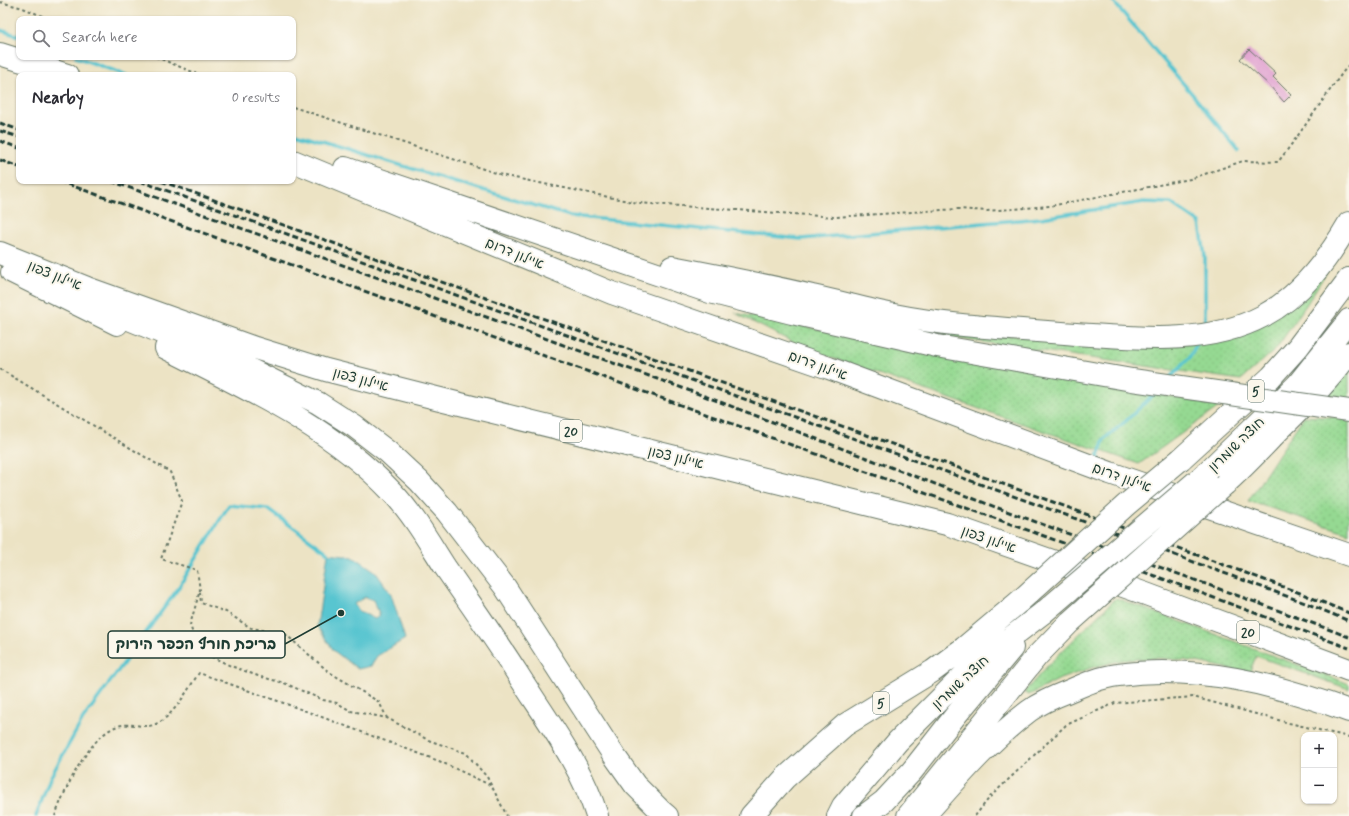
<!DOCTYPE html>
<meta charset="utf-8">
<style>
body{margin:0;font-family:Mynerve,"Playpen Sans Hebrew",sans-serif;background:#f7f7f7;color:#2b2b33}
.controls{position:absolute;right:12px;bottom:12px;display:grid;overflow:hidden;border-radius:8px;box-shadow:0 1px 3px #0004}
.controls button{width:36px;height:36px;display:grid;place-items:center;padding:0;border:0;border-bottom:1px solid #e1e1e2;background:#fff;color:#2b2b33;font:20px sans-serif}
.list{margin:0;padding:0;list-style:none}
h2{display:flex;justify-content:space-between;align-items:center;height:52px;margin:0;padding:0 16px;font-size:17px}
h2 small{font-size:13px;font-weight:400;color:#7c7c81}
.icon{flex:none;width:22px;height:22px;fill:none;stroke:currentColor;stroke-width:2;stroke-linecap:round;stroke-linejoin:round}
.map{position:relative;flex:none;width:1349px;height:816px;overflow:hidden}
.search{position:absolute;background:#fff;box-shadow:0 1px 3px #0004;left:16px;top:16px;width:280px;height:44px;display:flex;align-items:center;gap:10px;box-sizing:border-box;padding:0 14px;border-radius:8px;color:#7c7c81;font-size:15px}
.panel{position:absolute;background:#fff;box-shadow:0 1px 3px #0004;left:16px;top:72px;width:280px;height:112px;border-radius:8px}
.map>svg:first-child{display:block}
.grass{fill:url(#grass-dots);stroke:#5a8b63}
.water{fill:#58c5d0;stroke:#3c8182;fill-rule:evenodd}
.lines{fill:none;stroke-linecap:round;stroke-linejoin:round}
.stream{stroke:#58c5d0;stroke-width:3.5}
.building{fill:#de9ace}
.motorway-casing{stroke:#677766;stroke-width:24}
.path{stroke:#677766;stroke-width:2;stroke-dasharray:3 3;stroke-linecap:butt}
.motorway{stroke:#fff;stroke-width:22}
.rail{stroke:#1f3d34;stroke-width:3;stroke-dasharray:6 3;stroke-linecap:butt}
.motorway-bridge-casing{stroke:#677766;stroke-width:24;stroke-linecap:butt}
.motorway-bridge{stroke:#fff;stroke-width:22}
.labels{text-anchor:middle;stroke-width:4;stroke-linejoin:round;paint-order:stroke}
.shield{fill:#fbf7ec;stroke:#61756b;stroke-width:1}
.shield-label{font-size:13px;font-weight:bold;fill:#1f3d34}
.street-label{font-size:14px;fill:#1f3d34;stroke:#fbf7ec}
.leader{fill:none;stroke:#1f3d34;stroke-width:1.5}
.callout-dot{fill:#1f3d34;stroke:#fbf7ec;stroke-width:1.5}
.callout{fill:#fbf7ec;stroke:#1f3d34;stroke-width:1.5}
.callout-label{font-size:15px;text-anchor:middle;font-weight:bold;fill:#1f3d34}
</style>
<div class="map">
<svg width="1349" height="816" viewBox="0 0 1349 816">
<defs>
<pattern id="grass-dots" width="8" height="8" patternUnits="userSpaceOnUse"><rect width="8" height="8" fill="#95d992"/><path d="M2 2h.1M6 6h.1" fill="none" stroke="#80bb7e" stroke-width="1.8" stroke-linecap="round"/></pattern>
</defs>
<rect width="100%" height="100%" fill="#fbf7ec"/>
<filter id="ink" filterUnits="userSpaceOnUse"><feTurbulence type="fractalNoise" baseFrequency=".025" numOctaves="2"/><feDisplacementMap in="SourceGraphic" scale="8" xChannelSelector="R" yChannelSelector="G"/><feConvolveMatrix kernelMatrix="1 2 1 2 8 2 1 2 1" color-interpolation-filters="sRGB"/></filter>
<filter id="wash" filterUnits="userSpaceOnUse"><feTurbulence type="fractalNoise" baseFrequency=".012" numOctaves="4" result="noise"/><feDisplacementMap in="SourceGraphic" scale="16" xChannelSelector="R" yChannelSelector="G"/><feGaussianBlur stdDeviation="0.9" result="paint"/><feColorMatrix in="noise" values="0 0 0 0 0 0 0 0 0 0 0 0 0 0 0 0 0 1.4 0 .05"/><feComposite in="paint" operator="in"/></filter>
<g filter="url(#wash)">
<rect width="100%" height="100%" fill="#ece3c4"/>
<path class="grass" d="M1334,260L1308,302L1276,349L1241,380L893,329L964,334L1211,342Z
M735,313L1220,406L1139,464L806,349Z
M1349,363V400L1323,394Z
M1304,416L1349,418V533L1248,501Z
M1116,598L1334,678L1349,684V689L1256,656L1249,674L1218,666L1191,661L1157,658L1123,660L1094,667L1060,679L1029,695L1024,692L1051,662Z"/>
<path class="water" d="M328,553L353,556L375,571L391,594L405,639L377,656L371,666L358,669L334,651L317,626ZM365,597L373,600L380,615L375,619L359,611L354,604Z"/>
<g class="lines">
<path class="stream" d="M1112,0L1193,95L1239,151
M0,30L19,36
M76,57L126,75
M293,132L403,166L570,216L801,239L1041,218L1144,202L1171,203L1200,223L1205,257V327
M1171,377L1190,357L1197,343
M1100,460L1098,457L1104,439L1126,421L1156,392
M36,816L50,778L83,719L177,590L229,505L268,509L328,553"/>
</g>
<g id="blocks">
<path class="building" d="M1249,49L1276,74L1273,77L1291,95L1284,102L1269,85L1240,59Z"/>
</g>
</g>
<g filter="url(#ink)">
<use href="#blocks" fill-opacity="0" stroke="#677766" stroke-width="1"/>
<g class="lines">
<defs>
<path id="motorway" d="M0,54L67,75
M293,161L612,293L829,368L1110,473L1349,555
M345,168L710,292L792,313L937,346L1132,380
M0,253L87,288L255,348L326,370L436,398L947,524L1146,594L1349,670
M672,267C719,276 766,285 812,296C840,302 867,310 894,315C954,327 1015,329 1076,334C1137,338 1207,346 1263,316C1301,296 1328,259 1349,223
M12,272L117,324
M107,310L243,366L318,403L354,426L388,452L419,481L447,512L505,587L613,754L635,785L660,810L667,816
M166,348C245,388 330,426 392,492C413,514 429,542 445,567C469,602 494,637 517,673C546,719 581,764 597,816
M1181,459L1271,377L1298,347L1349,279
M1205,474L1297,385L1349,320
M1225,484C1244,467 1261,449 1279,430C1304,406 1329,381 1349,353
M751,816L785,778L845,725L933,671L964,648L1020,601
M838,816L843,806L898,741L970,669L1044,612
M864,816L884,801L912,771L956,715L1012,648
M908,816L1037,656L1070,622
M924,816C957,779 989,741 1029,711C1040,703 1056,696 1069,691C1085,684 1101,677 1118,675C1196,664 1276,684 1349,711"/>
</defs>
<use href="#motorway" class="motorway-casing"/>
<path class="path" d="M0,2L23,8L49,19
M156,57L200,75
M293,107L505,176L638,203L835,217L958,209L987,211L1050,206L1190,179L1243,161L1278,162C1303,130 1325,96 1349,64
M0,369L170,472L182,501L161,559L197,570L200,590L190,625L197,646L208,655L231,666L258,676L284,683L323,700L337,703L351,711L387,718L428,740L466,753L487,777L507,816
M200,592L201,603L226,612L251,628L284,633L329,672L379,702L387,718
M55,816C65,789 87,741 113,728C124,722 135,726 147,726C169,726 187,690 199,673L303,710L439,761L490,785
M975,816L990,797L1066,725L1115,703L1193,697L1289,723L1349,737"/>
<use href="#motorway" class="motorway"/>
<path class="rail" d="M0,123L19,130
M0,131L19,137
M0,141L19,148
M0,160L19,167
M59,181L1166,580L1349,648
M111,181L707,397L998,508L1296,617L1349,637
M140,181L1074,518L1308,604L1349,621
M161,181L1053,502L1300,593L1349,613"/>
<defs>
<path id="motorway-bridge" d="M1132,380L1349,411
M1020,601L1126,505L1181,459
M1044,612L1205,474
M1070,622L1225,484"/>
</defs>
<use href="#motorway-bridge" class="motorway-bridge-casing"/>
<use href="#motorway-bridge" class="motorway-bridge"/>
</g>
</g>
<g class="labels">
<g class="shield">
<rect x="1248" y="380" width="16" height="22" rx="3"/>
<rect x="560" y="420" width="22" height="22" rx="3"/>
<rect x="1237" y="621" width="22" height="22" rx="3"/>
<rect x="873" y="692" width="16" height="22" rx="3"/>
</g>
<g class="shield-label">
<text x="1256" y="396">5</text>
<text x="571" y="436">20</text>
<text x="1248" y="637">20</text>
<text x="881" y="708">5</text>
</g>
<g class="street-label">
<text transform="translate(515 253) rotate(22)" y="5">איילון דרום</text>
<text transform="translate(55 275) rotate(22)" y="5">איילון צפון</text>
<text transform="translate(818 365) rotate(20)" y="5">איילון דרום</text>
<text transform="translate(361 379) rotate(15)" y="5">איילון צפון</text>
<text transform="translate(1236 444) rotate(-44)" y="5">חוצה שומרון</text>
<text transform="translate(676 457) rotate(14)" y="5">איילון צפון</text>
<text transform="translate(1122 477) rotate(20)" y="5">איילון דרום</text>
<text transform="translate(989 539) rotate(19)" y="5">איילון צפון</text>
<text transform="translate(960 682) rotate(-43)" y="5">חוצה שומרון</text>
</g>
</g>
<path class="leader" d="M341 613L285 644"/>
<circle class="callout-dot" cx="341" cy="613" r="4"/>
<rect class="callout" x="108" y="631" width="177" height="27" rx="4"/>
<g class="callout-label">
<text x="196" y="649">בריכת חורף הכפר הירוק</text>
</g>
</svg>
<div class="controls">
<button>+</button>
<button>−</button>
</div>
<div class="search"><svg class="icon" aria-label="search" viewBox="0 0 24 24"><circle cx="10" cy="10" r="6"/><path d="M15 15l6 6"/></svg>Search here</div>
<section class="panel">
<h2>Nearby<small>0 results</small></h2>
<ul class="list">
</ul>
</section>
</div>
